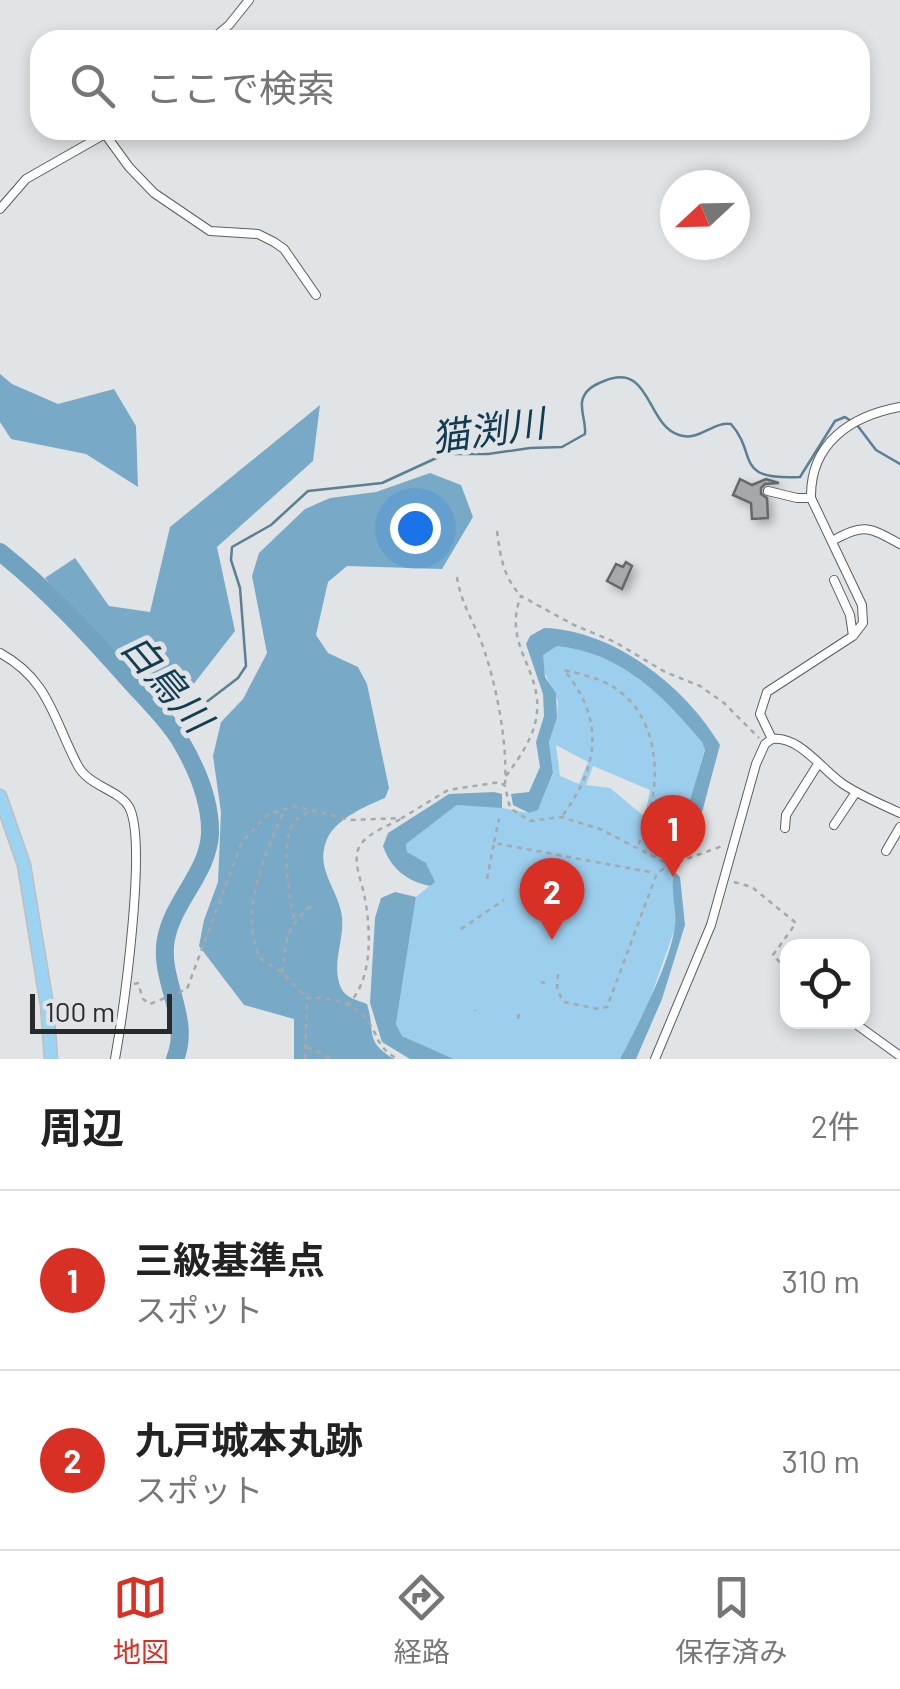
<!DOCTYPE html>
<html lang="ja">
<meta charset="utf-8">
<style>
body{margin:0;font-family:Barlow,"Noto Sans JP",sans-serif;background:#f2f2f2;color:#222}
.controls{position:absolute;right:30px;bottom:30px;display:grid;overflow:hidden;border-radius:20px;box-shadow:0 5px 15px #0003}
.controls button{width:90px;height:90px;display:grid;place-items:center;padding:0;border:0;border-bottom:2px solid #e0e0e0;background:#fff;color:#222;font:50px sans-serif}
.compass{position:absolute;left:660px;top:170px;width:90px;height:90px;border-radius:50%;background:#fff;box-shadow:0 5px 15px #0003;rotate:248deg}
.scale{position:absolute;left:30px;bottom:25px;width:142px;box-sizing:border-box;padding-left:10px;border:5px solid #292a2a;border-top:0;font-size:28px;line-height:35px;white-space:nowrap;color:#292a2a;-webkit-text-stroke:8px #e1e4e6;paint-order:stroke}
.you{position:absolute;left:415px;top:528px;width:35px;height:35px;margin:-25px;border:8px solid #fff;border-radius:50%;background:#1a73e8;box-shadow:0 0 0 15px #1a73e833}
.badge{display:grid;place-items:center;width:65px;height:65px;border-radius:50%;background:#d93025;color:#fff;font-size:32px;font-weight:700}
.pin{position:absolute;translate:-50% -82px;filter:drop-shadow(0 2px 5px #0008)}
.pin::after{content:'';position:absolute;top:52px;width:35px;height:30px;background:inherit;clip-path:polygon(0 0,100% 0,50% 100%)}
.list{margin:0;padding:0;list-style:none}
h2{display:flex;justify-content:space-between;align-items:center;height:130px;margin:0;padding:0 40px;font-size:42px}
h2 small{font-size:32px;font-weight:400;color:#767676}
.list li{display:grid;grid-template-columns:65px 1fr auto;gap:30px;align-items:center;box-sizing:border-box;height:180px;padding:0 40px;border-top:2px solid #e0e0e0}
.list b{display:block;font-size:38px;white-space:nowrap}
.list p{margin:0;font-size:32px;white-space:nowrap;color:#767676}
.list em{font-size:32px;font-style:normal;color:#767676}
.icon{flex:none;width:55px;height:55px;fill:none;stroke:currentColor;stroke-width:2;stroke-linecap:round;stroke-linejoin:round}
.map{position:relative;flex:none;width:900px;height:1059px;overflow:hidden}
.search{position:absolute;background:#fff;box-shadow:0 5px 15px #0003;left:30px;right:30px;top:30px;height:110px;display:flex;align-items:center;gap:25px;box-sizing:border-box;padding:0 35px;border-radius:30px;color:#767676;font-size:38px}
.sheet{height:490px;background:#fff}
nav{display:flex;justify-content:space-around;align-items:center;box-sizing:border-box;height:140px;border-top:2px solid #e0e0e0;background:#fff;font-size:28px;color:#767676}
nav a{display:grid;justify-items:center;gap:5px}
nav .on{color:#d93025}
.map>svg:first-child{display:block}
.green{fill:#9cceed;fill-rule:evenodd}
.forest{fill:#78aac8}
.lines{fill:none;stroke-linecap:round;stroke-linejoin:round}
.stream{stroke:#5b7f93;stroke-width:2.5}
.river{stroke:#71a3c0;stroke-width:18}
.building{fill:#a6a9ab;stroke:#656869;stroke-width:2.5;filter:url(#shadow)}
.street-casing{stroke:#5b5e60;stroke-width:10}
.primary-casing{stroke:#bfbfbf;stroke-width:15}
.path{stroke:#a6a8aa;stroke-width:2.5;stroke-dasharray:5 5;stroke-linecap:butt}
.street{stroke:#fff;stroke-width:8}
.primary{stroke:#9bd3f1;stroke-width:12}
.labels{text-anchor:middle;stroke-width:10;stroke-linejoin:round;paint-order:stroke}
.water-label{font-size:38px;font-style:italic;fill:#103b50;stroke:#e1e4e6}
</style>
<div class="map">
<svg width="900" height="1059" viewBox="0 0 900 1059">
<defs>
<filter id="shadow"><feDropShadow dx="4.5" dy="4.5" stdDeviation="5" flood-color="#0004"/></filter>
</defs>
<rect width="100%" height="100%" fill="#e1e4e6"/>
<path class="green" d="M557,646C622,653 662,695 702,742L705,749L674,853L675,928L649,1002L620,1059H454L402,1036L396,1024L416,897L434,882L407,852L406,844L457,805H485L529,813L538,810L553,774L549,742L557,718L558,701L542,667L543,655ZM556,745L588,762L579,784L560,776ZM593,766L650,790L645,817L610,788L586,785Z"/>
<path class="forest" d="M0,374L12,384L58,404L114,389L136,426L138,487L86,454L11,439L0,422Z
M320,405L313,461L217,547L235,631L164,722L45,578L75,558L109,606L150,612L170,527Z
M430,473L461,485L473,517L442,569L347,566L328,582L316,635L328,653L358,667L367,684L389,788L385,798C366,806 338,818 328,837C314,866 335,885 341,911C347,936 330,963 341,988C346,998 357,1000 367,1004C376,1033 364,1041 394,1059H294V1019L244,1005L199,946L204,920L218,882L221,812L213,756L221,722L243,699L267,653L252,576L259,553L305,509L330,498L376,492Z
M544,628C614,630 686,687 720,745L694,842L683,851L675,849L705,750L702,742C662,695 622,653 557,646L543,655L545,677L556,693L557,718L549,742L553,773L538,810L529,813L513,805L511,794L529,792L540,767L536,742L544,716L543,694L526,644L530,636Z
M494,792L502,794V808L457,805L406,844L407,852L426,863L435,882L430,886C407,881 391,869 383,846L388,833L449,794Z
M675,872L680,877L685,925L662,999L636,1059H620C638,1024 670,964 675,926C677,909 669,886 675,872Z
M395,892L416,897L396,1024L402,1036L454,1059H410L382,1042L370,1003L375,918L381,898Z"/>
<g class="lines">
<path class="stream" d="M857,425L876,450L900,464
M175,734L196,710L238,678L246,666L240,588L231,560L232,547L271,525L308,491L382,483L445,454H488L530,448L562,447L585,434C586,423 581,413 582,402C584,390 594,385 604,381C651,361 646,425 679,435C699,442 713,421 731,424C759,456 732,480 800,477L835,421L845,417L851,421"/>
<path class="river" d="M0,552C47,589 90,636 130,681C147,700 167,719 180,740C196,767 211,802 210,834C208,873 173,901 166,939C158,980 192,1018 175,1059"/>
</g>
<path class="building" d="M740,479L752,485L766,479L779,483L765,484L761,488V494L767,498L768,518L752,519L751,503L733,495Z
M626,562L632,566L622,589L607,581L616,564L623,567Z"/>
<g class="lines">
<defs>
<path id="street" d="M211,40L229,25L249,0
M105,134L129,167L154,193L210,231L258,234L274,242L284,249L316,295
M0,209L26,179L105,134L102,130
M768,491L797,498H811
M832,541C864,523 869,527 900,544
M834,580L850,615L853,636
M0,653C49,680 53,718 77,764C87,786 120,790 129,807C148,841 123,1014 115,1059
M772,739L760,714L767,692L853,636L863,623L862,605L811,498C810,443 851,416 900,407
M772,739C799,735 823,771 843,784C861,796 881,804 900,813
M834,825L856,792
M785,828L786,815L818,764
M886,851L900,827
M853,1022L900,1056
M655,1059L711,925L756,764L765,744L772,739"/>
<path id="primary" d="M0,796L24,865L47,1005L51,1059"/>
</defs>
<use href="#street" class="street-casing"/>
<use href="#primary" class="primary-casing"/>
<path class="path" d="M497,531C500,555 503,576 520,595
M457,577C460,599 470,616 479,636C495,676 508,742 505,784
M506,776C520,757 535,736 537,712C541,668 502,644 521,596L574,625L615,642L665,672L700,686L724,703L759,738
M563,815C599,766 605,719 564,670C576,673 590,676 602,681C665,709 664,791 638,845
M494,842L499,819
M487,879L494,843L655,873
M734,882L752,887L796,923L773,955L788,971
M311,906C284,930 287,938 282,973L307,998C328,996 353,1002 367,1020C381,1039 374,1044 397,1059
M294,918C289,896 280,842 294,822C299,816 307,813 314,810
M461,929L504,900
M281,972L260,958C238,912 266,852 285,809
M558,974L557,990L564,1002L598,1009L607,1007L657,873L670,865
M541,982L545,983
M134,984L138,983L143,999L150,1004L187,989L242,842L267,815L295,806L351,820L402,818L448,790L500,782L505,786L510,808L530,821L561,817L600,829L670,865L725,845
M347,1005C373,982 371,931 365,899C363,883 350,859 361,844C369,833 389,825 401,819
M475,1011V1010
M518,1019L519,1014
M307,1047L332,1059
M305,1059L307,1000"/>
<use href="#street" class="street"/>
<use href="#primary" class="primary"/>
</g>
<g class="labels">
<g class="water-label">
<text transform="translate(488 431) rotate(-8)" y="13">猫渕川</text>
<text transform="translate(166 683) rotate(50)" y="13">白鳥川</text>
</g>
</g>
</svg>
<div class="controls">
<button><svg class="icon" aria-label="locate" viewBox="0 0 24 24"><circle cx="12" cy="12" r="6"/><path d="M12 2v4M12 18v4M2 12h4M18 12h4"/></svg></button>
</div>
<svg class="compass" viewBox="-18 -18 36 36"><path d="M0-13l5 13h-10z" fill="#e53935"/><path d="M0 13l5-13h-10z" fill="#767676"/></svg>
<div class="scale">100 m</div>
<div class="you"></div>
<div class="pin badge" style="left:673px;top:877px">1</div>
<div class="pin badge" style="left:552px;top:940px">2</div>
<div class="search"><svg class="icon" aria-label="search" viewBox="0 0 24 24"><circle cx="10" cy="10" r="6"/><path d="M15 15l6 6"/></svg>ここで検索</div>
</div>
<section class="sheet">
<h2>周辺<small>2件</small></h2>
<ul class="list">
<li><span class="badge">1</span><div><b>三級基準点</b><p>スポット</p></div><em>310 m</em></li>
<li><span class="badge">2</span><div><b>九戸城本丸跡</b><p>スポット</p></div><em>310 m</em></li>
</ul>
</section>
<nav>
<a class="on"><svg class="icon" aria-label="map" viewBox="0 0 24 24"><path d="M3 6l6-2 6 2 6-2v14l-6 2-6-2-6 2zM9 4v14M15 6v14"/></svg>地図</a>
<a><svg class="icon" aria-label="directions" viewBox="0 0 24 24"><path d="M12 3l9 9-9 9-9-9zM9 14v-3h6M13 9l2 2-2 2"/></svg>経路</a>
<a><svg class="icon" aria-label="saved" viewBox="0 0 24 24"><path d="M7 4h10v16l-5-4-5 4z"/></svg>保存済み</a>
</nav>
